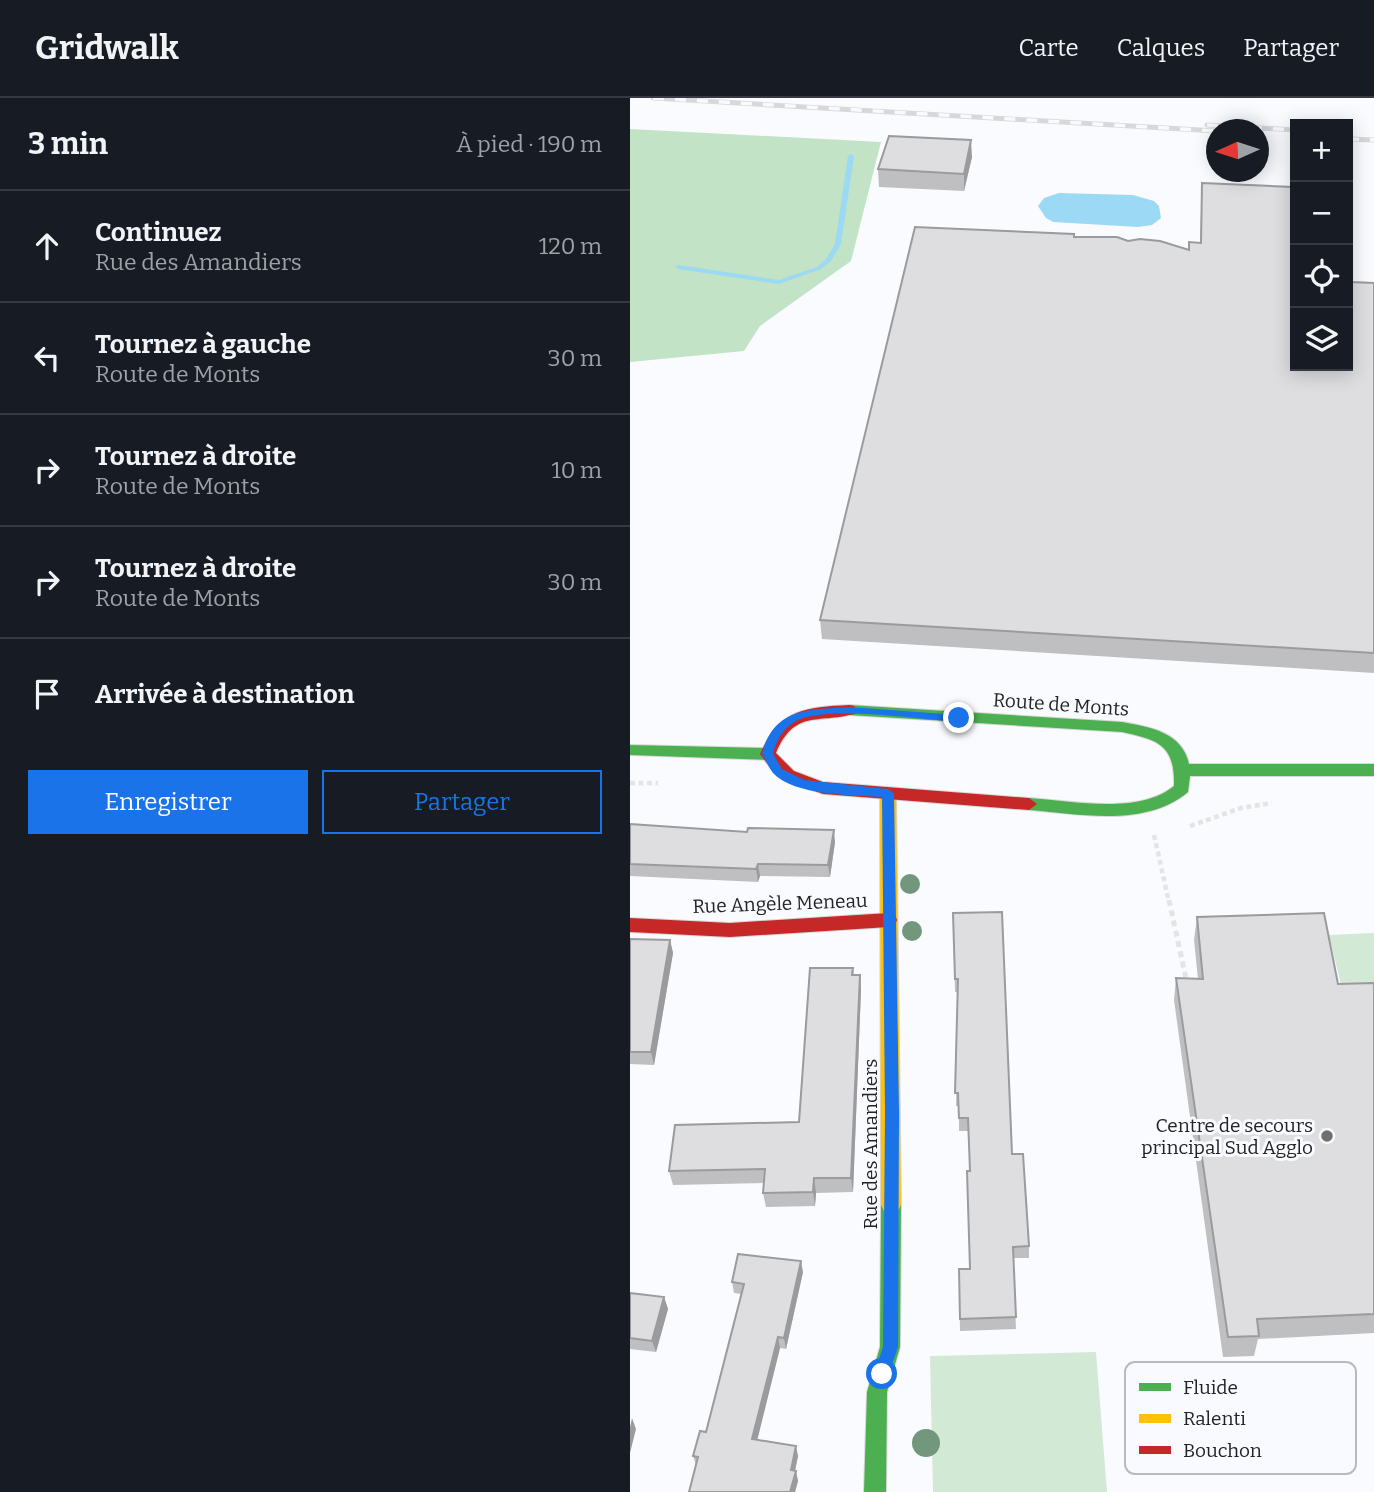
<!DOCTYPE html>
<html lang="fr">
<meta charset="utf-8">
<style>
body{margin:0;font-family:Bitter,serif;background:#242831;color:#f1f3f6}
.controls{position:absolute;right:21px;top:21px;display:grid;overflow:hidden;border-radius:0px;box-shadow:0 4px 18px #0003}
.controls button{width:63px;height:63px;display:grid;place-items:center;padding:0;border:0;border-bottom:2px solid #363941;background:#171b24;color:#f1f3f6;font:35px sans-serif}
.compass{position:absolute;left:576px;top:21px;width:63px;height:63px;border-radius:50%;background:#171b24;box-shadow:0 4px 18px #0003;rotate:267deg}
.stop{position:absolute;width:21px;height:21px;margin:-16px;border:5px solid #1a73e8;border-radius:50%;background:#fff}
.stop.end{background:#1a73e8;border-color:#fff;box-shadow:0 2px 7px #0008}
.list{margin:0;padding:0;list-style:none}
h2{display:flex;justify-content:space-between;align-items:center;height:91px;margin:0;padding:0 28px;font-size:30px}
h2 small{font-size:23px;font-weight:400;color:#9ea1a6}
.list li{display:grid;grid-template-columns:46px 1fr auto;gap:21px;align-items:center;box-sizing:border-box;height:112px;padding:0 28px;border-top:2px solid #363941}
.list b{display:block;font-size:26px;white-space:nowrap}
.list p{margin:0;font-size:23px;white-space:nowrap;color:#9ea1a6}
.list em{font-size:23px;font-style:normal;color:#9ea1a6}
.actions{display:flex;gap:14px;padding:21px 28px}
.actions a{flex:1;padding:16px 0;border:2px solid #1a73e8;border-radius:0px;text-align:center;font-size:24px;color:#1a73e8}
.actions .main{background:#1a73e8;color:#fff}
.icon{flex:none;width:38px;height:38px;fill:none;stroke:currentColor;stroke-width:2;stroke-linecap:round;stroke-linejoin:round}
.map{position:relative;flex:none;width:744px;height:1394px;overflow:hidden}
header{display:flex;align-items:center;gap:42px;box-sizing:border-box;height:98px;padding:0 35px;background:#171b24;border-bottom:2px solid #363941}
header strong{font-size:33px}
nav{display:flex;gap:38px;margin-inline-start:auto;font-size:24px}
main{display:flex}
aside{flex:1;background:#171b24}
.map>svg:first-child{display:block}
.green{fill:#d2e9d5}
.forest{fill:#c2e3c5}
.water{fill:#9cd9f4}
.lines{fill:none;stroke-linecap:round;stroke-linejoin:round}
.stream{fill:#9cd9f4;fill-rule:evenodd}
.fast-casing{stroke:#d8d8da;stroke-width:2}
.slow-casing{stroke:#d8d8da;stroke-width:2}
.jam-casing{stroke:#d8d8da;stroke-width:2}
.path-far1{stroke:#e4e4e4;stroke-width:4.5;stroke-dasharray:5 3.5;stroke-linecap:butt}
.path{stroke:#e4e4e4;stroke-width:5;stroke-dasharray:6 4.5;stroke-linecap:butt}
.fast{fill:#4caf50;fill-rule:evenodd}
.slow{fill:#ffc107;fill-rule:evenodd}
.jam{fill:#c62828;fill-rule:evenodd}
.rail-casing{stroke:#d8d8d9;stroke-width:5}
.rail{stroke:#f9faff;stroke-width:3.5;stroke-dasharray:11;stroke-linecap:butt}
.tree{fill:#73977d}
.wall{fill:#bfbfc2}
.shaded-wall{fill:#9b9b9e}
.building{fill:#dedee1;stroke:#9b9b9e;stroke-width:2}
.route{fill:#1a73e8}
.poi-dot{fill:#6e6f71;stroke:#f9faff;stroke-width:2.5}
.labels{text-anchor:middle;stroke-width:6;stroke-linejoin:round;paint-order:stroke}
.street-label{font-size:19px;fill:#232325;stroke:#f9faff}
.poi-label{font-size:19px;fill:#232325;stroke:#f9faff;text-anchor:end}
.key{fill:#f9faff;stroke:#b9babe;stroke-width:2}
.key-label{font-size:19px;fill:#232325}
</style>
<header>
<strong>Gridwalk</strong>
<nav><a>Carte</a><a>Calques</a><a>Partager</a></nav>
</header>
<main>
<aside>
<h2>3 min<small>À pied · 190 m</small></h2>
<ul class="list">
<li><svg class="icon" aria-label="ahead" viewBox="0 0 24 24"><path d="M12 20V5M6 11l6-6 6 6"/></svg><div><b>Continuez</b><p>Rue des Amandiers</p></div><em>120 m</em></li>
<li><svg class="icon" aria-label="left" viewBox="0 0 24 24"><path d="M17 20v-9H6M10 6l-5 5 5 5"/></svg><div><b>Tournez à gauche</b><p>Route de Monts</p></div><em>30 m</em></li>
<li><svg class="icon" aria-label="right" viewBox="0 0 24 24"><path d="M7 20v-9h11M14 6l5 5-5 5"/></svg><div><b>Tournez à droite</b><p>Route de Monts</p></div><em>10 m</em></li>
<li><svg class="icon" aria-label="right" viewBox="0 0 24 24"><path d="M7 20v-9h11M14 6l5 5-5 5"/></svg><div><b>Tournez à droite</b><p>Route de Monts</p></div><em>30 m</em></li>
<li><svg class="icon" aria-label="arrive" viewBox="0 0 24 24"><path d="M6 21V4h12l-3 4 3 4H6"/></svg><div><b>Arrivée à destination</b></div></li>
</ul>
<div class="actions"><a class="main">Enregistrer</a><a>Partager</a></div>
</aside>
<div class="map">
<svg width="744" height="1394" viewBox="0 0 744 1394">
<rect width="100%" height="100%" fill="#fafbfe"/>
<path class="green" d="M744,835V901L715,903L699,837Z
M466,1254L477,1394H303L300,1258Z"/>
<path class="forest" d="M0,31L251,44L221,163L130,228L114,253L0,264Z"/>
<path class="water" d="M429,95L503,97L524,103L529,108L531,120L522,127L508,129L423,124L416,120L408,108L414,100Z"/>
<g class="lines">
<path class="stream" d="M221,56L224,58L211,146L201,163L191,171L149,186L48,171L45,169L48,167L149,182L187,169L196,161L205,146L218,58Z"/>
<defs>
<path id="fast" d="M219,607L492,624C520,629 552,634 559,666H744V678H560L558,694C515,730 450,716 399,712L391,706L399,700C442,703 509,717 544,688C545,647 529,642 492,634L219,617L211,612Z
M0,647L138,650L146,656L138,662L0,657Z
M261,1098L268,1101L271,1107L270,1249L257,1294L256,1394H234L237,1294L250,1249L251,1107L254,1101Z"/>
<path id="slow" d="M258,690L266,696L271,1107L268,1113L261,1116L254,1113L251,1107L250,696Z"/>
<path id="jam" d="M219,607L224,608L227,612L224,616C187,626 165,611 146,655L164,673L193,684L399,700L407,706L399,712L193,696L153,681L139,668L130,656C150,612 174,609 219,607Z
M259,815L265,817L267,822L265,827L259,829L100,839L0,834V820L100,825Z"/>
</defs>
<use href="#fast" class="fast-casing"/>
<use href="#slow" class="slow-casing"/>
<use href="#jam" class="jam-casing"/>
<path class="path-far1" d="M0,685H28
M560,728L611,710L642,705
M524,737L539,804"/>
<path class="path" d="M539,802L557,885"/>
<use href="#fast" class="fast"/>
<use href="#slow" class="slow"/>
<use href="#jam" class="jam"/>
<defs>
<path id="rail" d="M23,0L586,33
M577,27L665,32
M718,41L744,42"/>
</defs>
<use href="#rail" class="rail-casing"/>
<use href="#rail" class="rail"/>
</g>
<g class="tree">
<circle cx="280" cy="786" r="10"/>
<circle cx="282" cy="833" r="10"/>
<circle cx="296" cy="1345" r="14"/>
</g>
<path class="wall" d="M342,59L334,93L249,89L248,71Z
M572,85L665,268L722,184L744,185V575L192,541L190,522L444,139L498,143L559,152L570,145Z
M0,726L205,744L200,779L130,778L128,784L0,778Z
M323,815L382,1056L399,1148V1160H383L386,1231L330,1233L329,1171H340V1073L338,1033H329V1008H326L328,894H325Z
M567,819L708,886L744,885V1235L628,1241L624,1258L593,1259L544,902L546,880L568,881L564,842Z
M0,841L40,842L43,855L24,967L0,966Z
M223,870L224,877H230L231,892L223,1094L186,1095L185,1108L136,1109L133,1095L134,1085L43,1087L39,1073L169,1024Z
M173,1174L156,1251L150,1250L127,1342L168,1358L165,1373L168,1383L165,1394H59L66,1367L63,1358L76,1334L111,1196L104,1195L102,1184Z
M0,1195L34,1199L38,1211L26,1254L0,1251Z"/>
<path class="shaded-wall" d="M341,42L342,59L334,93V76Z
M204,732L205,744L200,779L198,767Z
M128,766L130,778L128,784L126,771Z
M40,842L43,855L24,967L21,954Z
M230,877L231,892L223,1094L221,1080Z
M184,1080L186,1095L185,1108L183,1094Z
M171,1163L173,1174L156,1251L154,1240Z
M34,1199L38,1211L26,1254L22,1243Z
M148,1239L150,1250L125,1351L122,1341Z
M2,1320L6,1331L0,1355V1329Z
M166,1348L168,1358L163,1382L161,1372Z
M166,1373L168,1383L165,1394H160Z"/>
<path class="building" d="M259,38L341,42L334,76L248,71Z
M572,85L662,89L665,153V268H718V165H721L722,184L744,185V555L190,522L285,129L444,136V139H487L498,143L510,141L530,143L559,152V144L571,145Z
M0,726L117,734L118,730L204,732L198,767L128,766L126,771L0,766Z
M372,814L382,1056H393L399,1148L383,1149L386,1219L330,1221L329,1171H340L337,1073H340L338,1020H329L328,995H325L328,881H325L323,815Z
M694,815L708,886L744,885V1216L627,1221L629,1238L598,1239L546,880L573,881L567,819Z
M0,841L40,842L21,954H0Z
M180,870H223L222,877H230L221,1080H184L183,1094L133,1095L135,1071L39,1073L45,1027L169,1024Z
M108,1156L171,1163L154,1240L148,1239L122,1341L166,1348L161,1372L166,1373L160,1394H59L68,1359L63,1358L70,1333L76,1334L114,1186L102,1184Z
M0,1195L34,1199L22,1243L0,1240Z"/>
<path class="route" d="M219,609L329,617L334,620L329,624C289,621 209,609 173,620C156,626 147,639 143,656L152,671L174,682L258,691L264,695L269,1015L268,1249L257,1281L252,1283L247,1281L244,1276L253,1249L255,1015L252,699C224,697 164,698 143,675C139,670 136,662 132,656C144,609 179,612 219,609Z"/>
<circle class="poi-dot" cx="697" cy="1038" r="7"/>
<g class="labels">
<g class="street-label">
<text transform="translate(431 606) rotate(4)" y="7">Route de Monts</text>
<text transform="translate(150 805) rotate(-2)" y="7">Rue Angèle Meneau</text>
<text transform="translate(240 1046) rotate(-90)" y="7">Rue des Amandiers</text>
</g>
<g class="poi-label">
<text x="683" y="1034">Centre de secours<tspan x="683" dy="22">principal Sud Agglo</tspan></text>
</g>
</g>
<rect x="495" y="1264" width="231" height="112" rx="10" class="key"/>
<rect x="509" y="1285" width="32" height="8" fill="#4caf50"/>
<rect x="509" y="1316" width="32" height="9" fill="#ffc107"/>
<rect x="509" y="1348" width="32" height="8" fill="#c62828"/>
<g class="key-label">
<text x="553" y="1296">Fluide</text>
<text x="553" y="1327">Ralenti</text>
<text x="553" y="1359">Bouchon</text>
</g>
</svg>
<div class="controls">
<button>+</button>
<button>−</button>
<button><svg class="icon" aria-label="locate" viewBox="0 0 24 24"><circle cx="12" cy="12" r="6"/><path d="M12 2v4M12 18v4M2 12h4M18 12h4"/></svg></button>
<button><svg class="icon" aria-label="layers" viewBox="0 0 24 24"><path d="M12 4l9 5-9 5-9-5zM3 14l9 5 9-5"/></svg></button>
</div>
<svg class="compass" viewBox="-18 -18 36 36"><path d="M0-13l5 13h-10z" fill="#e53935"/><path d="M0 13l5-13h-10z" fill="#9ea1a6"/></svg>
<div class="stop" style="left:252px;top:1276px"></div>
<div class="stop end" style="left:329px;top:620px"></div>
</div>
</main>
